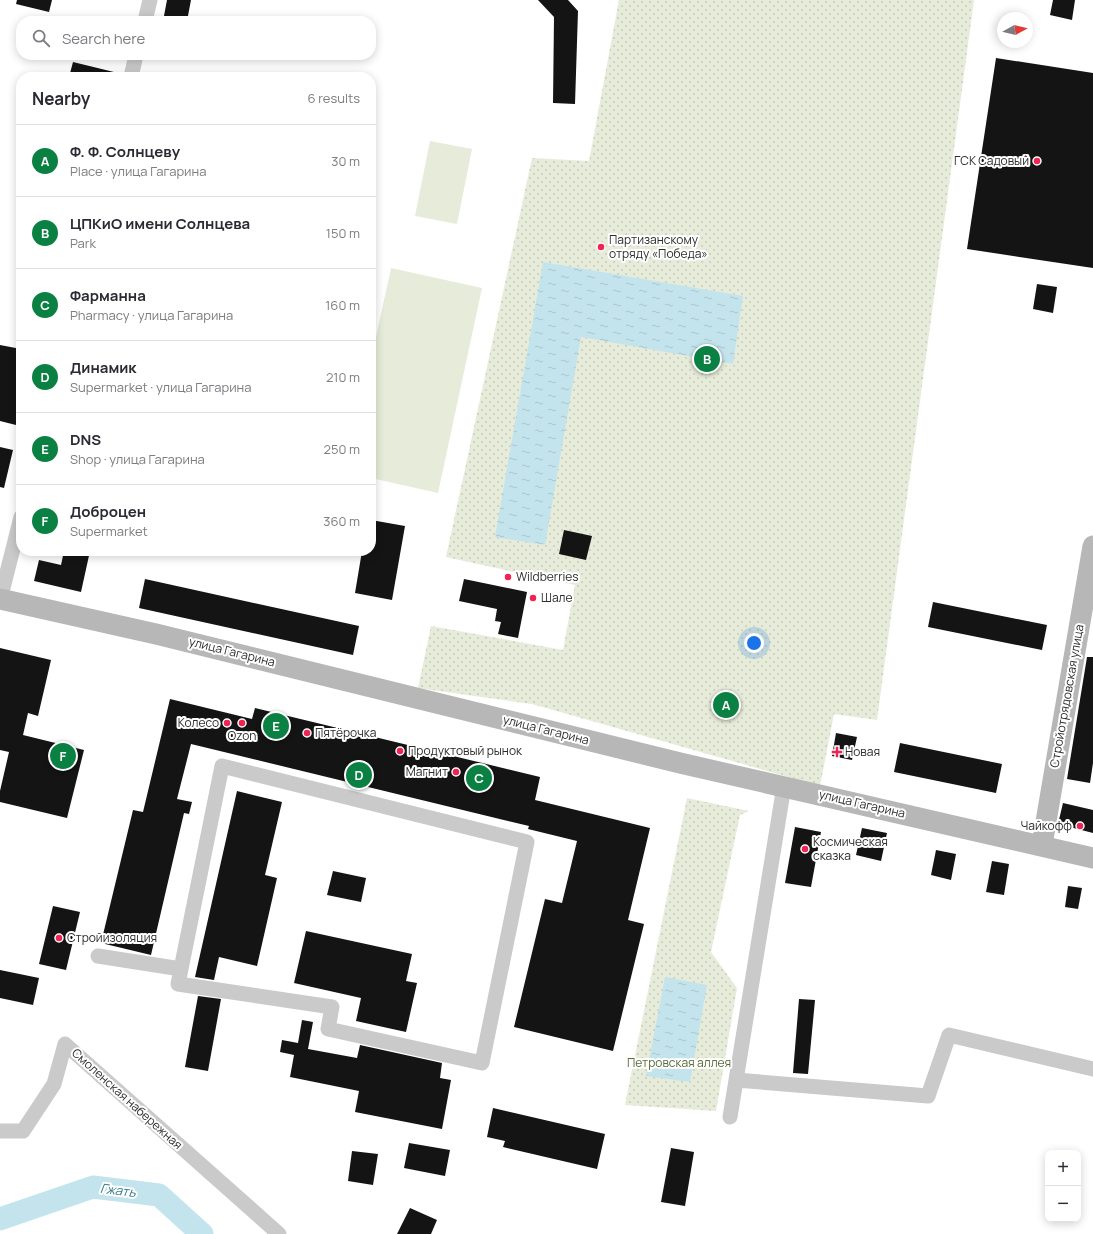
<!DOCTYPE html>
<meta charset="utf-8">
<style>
body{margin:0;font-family:Manrope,sans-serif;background:#f2f2f3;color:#2b2b33}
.controls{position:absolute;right:12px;bottom:12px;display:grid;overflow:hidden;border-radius:8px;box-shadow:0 2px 10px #0003}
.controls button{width:36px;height:36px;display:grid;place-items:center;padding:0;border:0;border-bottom:1px solid #e1e1e2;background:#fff;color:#2b2b33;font:20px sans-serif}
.compass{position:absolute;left:997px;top:12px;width:36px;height:36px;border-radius:50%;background:#fff;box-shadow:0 2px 10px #0003;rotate:82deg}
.you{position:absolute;left:754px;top:643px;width:14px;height:14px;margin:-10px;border:3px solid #fff;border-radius:50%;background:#1a73e8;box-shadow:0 0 0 6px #1a73e833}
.badge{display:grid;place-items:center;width:26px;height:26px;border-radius:50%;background:#0b8043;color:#fff;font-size:13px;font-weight:700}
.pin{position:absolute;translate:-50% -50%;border:2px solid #fff;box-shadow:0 1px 4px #0006}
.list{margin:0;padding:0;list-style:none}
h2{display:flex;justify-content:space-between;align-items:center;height:52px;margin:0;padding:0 16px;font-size:17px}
h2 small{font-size:13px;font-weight:400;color:#7c7c81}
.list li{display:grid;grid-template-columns:26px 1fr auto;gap:12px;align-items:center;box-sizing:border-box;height:72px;padding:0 16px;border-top:1px solid #e1e1e2}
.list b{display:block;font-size:15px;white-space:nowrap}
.list p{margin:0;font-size:13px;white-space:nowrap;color:#7c7c81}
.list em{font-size:13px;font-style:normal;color:#7c7c81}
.icon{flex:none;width:22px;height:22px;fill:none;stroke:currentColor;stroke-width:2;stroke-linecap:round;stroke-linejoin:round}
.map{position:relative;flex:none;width:1093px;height:1234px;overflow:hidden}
.search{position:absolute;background:#fff;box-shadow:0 2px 10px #0003;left:16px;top:16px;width:360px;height:44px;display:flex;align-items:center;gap:10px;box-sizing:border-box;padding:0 14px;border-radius:16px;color:#7c7c81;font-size:15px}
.panel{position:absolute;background:#fff;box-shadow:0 2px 10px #0003;left:16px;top:72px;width:360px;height:484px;border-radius:16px}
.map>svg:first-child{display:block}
.grass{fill:url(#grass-dots)}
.pitch{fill:#e6ecd9}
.water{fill:url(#water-ripples)}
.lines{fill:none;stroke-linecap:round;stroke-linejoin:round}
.river{stroke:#c4e4ed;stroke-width:23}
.building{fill:#141414}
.street{stroke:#cacaca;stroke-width:15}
.secondary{stroke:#b7b7b7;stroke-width:21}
.poi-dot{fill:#f02355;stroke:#fff;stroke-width:1.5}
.labels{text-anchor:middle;stroke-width:4;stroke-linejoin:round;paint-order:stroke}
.poi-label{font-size:12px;fill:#2d2d2d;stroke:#fff;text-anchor:start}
.street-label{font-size:12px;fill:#2d2d2d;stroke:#fff}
.park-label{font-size:12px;fill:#596b38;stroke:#fff}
.water-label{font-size:13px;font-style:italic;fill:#347a8d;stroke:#fff}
</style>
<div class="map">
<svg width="1093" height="1234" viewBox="0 0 1093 1234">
<defs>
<pattern id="grass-dots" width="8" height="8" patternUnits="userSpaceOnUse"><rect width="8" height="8" fill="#e6ecd9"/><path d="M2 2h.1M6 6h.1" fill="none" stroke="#c6cbbb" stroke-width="1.8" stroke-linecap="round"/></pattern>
<pattern id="water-ripples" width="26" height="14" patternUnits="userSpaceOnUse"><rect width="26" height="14" fill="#c4e4ed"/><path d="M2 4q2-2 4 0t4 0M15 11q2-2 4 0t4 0" fill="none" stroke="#a9c4cc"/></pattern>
</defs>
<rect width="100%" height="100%" fill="#fff"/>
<path class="grass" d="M619,0H974L877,720L834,714L820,786L532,704L418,688L431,626L563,650L575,585L446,557L532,158L589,161Z
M687,798L749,811L740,815L711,952L737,988L716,1111L625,1105Z"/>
<path class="pitch" d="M430,141L472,149L457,224L415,216Z
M391,268L482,288L438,493L371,478V360Z"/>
<path class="water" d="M543,262L743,296L733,364L581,337L545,545L495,537Z
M665,977L707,985L690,1082L646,1076Z"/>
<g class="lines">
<path class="river" d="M0,1219L93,1187L159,1195L202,1234"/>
</g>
<path class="building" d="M17,0H52L49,12L16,4Z
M167,0H191L187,21H163Z
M538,0H568L578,11L575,104L553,103L554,17Z
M1053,0H1075L1072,20L1050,15Z
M996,58L1093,73V268L967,249Z
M73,62L118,73V77H69Z
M1037,284L1057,287L1053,313L1033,309Z
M0,345L21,349V405L16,425L0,421Z
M0,447L13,450L4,488L0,487Z
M371,520L405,526L392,600L355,593L362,551H371Z
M564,530L592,536L586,560L559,554Z
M64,551H90L81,592L34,581L39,560L61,565Z
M145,579L359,626L353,655L139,608Z
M464,579L527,592L518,638L498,634L501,622L495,621L497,609L459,601Z
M933,602L1047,625L1042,650L928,627Z
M0,648L51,660L38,716L28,713L23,735L84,750L67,818L0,802V791L9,752L0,750Z
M1087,657H1093V763L1090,783L1067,779Z
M170,699L252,719L255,708L540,777L535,800L650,828L628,920L644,924L613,1051L514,1027L545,899L562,903L577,841L528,829L529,826L191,744L177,799L192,802L189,814L184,813L151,955L101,943L133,810L143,812Z
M836,733L857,737L852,760L832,756Z
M900,743L1002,764L996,793L894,772Z
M237,791L282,802L265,875L277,878L257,966L219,957L214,980L195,977Z
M1063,803L1093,810V833L1058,824Z
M795,827L821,832L811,887L785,883Z
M862,828L887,833L881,861L856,855Z
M936,850L956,854L951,880L931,875Z
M992,861L1009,864L1004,895L986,892Z
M333,871L366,878L361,902L327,895Z
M1068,886L1082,888L1078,909L1065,907Z
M53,906L80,912L66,970L39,964Z
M306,931L412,954L406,981L417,983L406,1032L356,1021L361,998L294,983Z
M0,970L39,978L33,1005L0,998Z
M198,996L221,999L208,1071L185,1067Z
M799,999L815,1000L808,1074L793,1073Z
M302,1020L313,1022L308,1049L357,1058L360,1045L442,1063L440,1078L451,1080L442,1129L355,1112L359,1091L290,1077L294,1055L280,1052L282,1040L298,1043Z
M493,1108L605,1134L597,1169L503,1147L505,1141L487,1137Z
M409,1143L450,1150L445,1176L404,1168Z
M671,1148L694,1152L685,1206L661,1202Z
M352,1151L378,1154L373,1185L348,1181Z
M410,1208L437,1220L431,1234H397Z"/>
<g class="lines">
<path class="street" d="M145,21L150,0
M131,77L136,55
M0,600L21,517
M98,956L181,969L222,766L527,842L482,1063L328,1029L332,1007L178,984L181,969
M736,1080L928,1096L949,1035L1093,1069
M730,1117L784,786
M0,1131H23L54,1084L65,1044L279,1234"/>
<path class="secondary" d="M0,599L156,634L680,763L1093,858
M1042,845L1093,546"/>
</g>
<g class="poi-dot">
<circle cx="1037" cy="161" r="4"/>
<circle cx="601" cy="247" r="4"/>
<circle cx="508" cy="577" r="4"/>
<circle cx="533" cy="598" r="4"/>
<circle cx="227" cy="723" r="4"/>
<circle cx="242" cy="723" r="4"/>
<circle cx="307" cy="733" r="4"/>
<circle cx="400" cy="751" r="4"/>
<path d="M835 746h4v4h4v4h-4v4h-4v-4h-4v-4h4z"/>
<circle cx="456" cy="772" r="4"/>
<circle cx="1080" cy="826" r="4"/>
<circle cx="805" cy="849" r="4"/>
<circle cx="59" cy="938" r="4"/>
</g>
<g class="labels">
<g class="poi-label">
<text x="1029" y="165" text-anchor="end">ГСК Садовый</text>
<text x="609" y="244">Партизанскому<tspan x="609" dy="14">отряду «Победа»</tspan></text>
<text x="516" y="581">Wildberries</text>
<text x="541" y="602">Шале</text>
<text x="219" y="727" text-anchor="end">Колесо</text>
<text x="315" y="737">Пятёрочка</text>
<text x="242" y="740" text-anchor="middle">Ozon</text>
<text x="408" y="755">Продуктовый рынок</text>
<text x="845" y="756">Новая</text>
<text x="448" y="776" text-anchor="end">Магнит</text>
<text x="1072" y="830" text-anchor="end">Чайкофф</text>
<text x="813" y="846">Космическая<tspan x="813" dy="14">сказка</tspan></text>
<text x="67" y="942">Стройизоляция</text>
</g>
<g class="street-label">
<text transform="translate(232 652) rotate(14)" y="4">улица Гагарина</text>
<text transform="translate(1067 696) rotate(-80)" y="4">Стройотрядовская улица</text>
<text transform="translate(546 730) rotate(14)" y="4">улица Гагарина</text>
<text transform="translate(862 804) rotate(13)" y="4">улица Гагарина</text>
<text transform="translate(127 1099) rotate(42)" y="4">Смоленская набережная</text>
</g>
<g class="park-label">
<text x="679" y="1067">Петровская аллея</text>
</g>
<g class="water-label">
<text transform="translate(118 1190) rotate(7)" y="5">Гжать</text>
</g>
</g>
</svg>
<div class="controls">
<button>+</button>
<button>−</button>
</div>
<svg class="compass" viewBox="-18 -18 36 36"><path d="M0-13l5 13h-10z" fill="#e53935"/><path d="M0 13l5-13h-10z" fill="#7c7c81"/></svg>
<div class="you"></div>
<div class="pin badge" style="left:726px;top:705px">A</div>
<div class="pin badge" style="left:707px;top:359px">B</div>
<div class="pin badge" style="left:479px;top:778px">C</div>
<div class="pin badge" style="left:359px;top:775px">D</div>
<div class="pin badge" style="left:276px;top:726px">E</div>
<div class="pin badge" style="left:63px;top:756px">F</div>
<div class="search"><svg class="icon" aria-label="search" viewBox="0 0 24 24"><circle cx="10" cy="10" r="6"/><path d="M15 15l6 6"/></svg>Search here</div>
<section class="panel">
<h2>Nearby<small>6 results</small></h2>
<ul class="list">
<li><span class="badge">A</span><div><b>Ф. Ф. Солнцеву</b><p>Place · улица Гагарина</p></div><em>30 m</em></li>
<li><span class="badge">B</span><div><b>ЦПКиО имени Солнцева</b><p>Park</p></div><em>150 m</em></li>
<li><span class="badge">C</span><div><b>Фарманна</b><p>Pharmacy · улица Гагарина</p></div><em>160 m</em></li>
<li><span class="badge">D</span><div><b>Динамик</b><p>Supermarket · улица Гагарина</p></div><em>210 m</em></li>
<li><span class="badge">E</span><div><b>DNS</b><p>Shop · улица Гагарина</p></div><em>250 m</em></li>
<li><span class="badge">F</span><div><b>Доброцен</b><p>Supermarket</p></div><em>360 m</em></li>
</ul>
</section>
</div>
